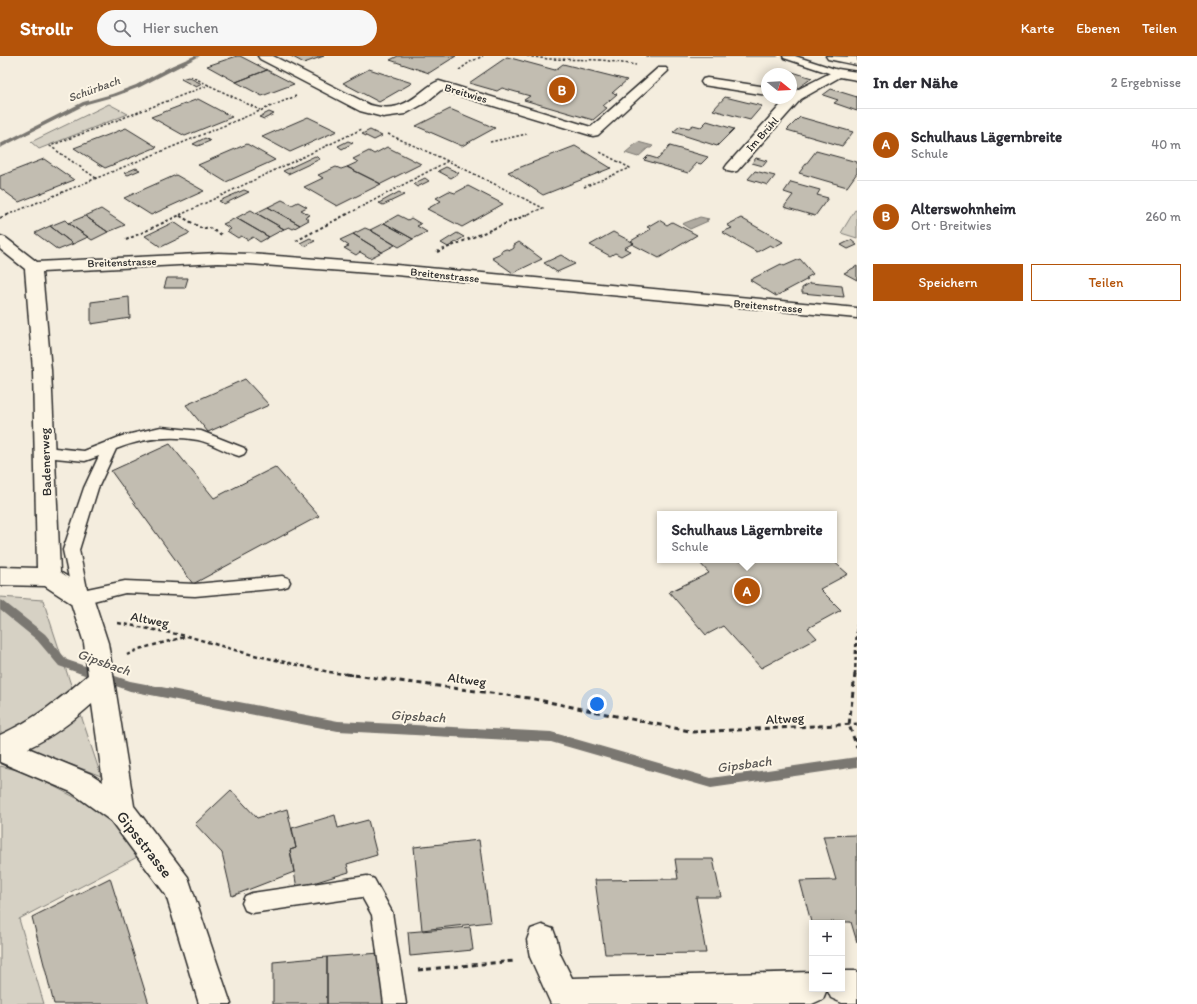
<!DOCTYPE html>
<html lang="de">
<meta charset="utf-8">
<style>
body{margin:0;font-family:Itim,sans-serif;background:#f7f7f7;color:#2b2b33}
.controls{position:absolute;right:12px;bottom:12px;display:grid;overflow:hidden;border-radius:0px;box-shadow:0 2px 10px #0003}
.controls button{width:36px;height:36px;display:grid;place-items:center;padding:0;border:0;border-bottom:1px solid #e1e1e2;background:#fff;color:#2b2b33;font:20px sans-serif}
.compass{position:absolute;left:761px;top:12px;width:36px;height:36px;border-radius:50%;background:#fff;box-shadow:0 2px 10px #0003;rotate:108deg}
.you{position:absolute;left:597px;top:648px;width:14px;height:14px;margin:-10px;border:3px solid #fff;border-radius:50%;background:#1a73e8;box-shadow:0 0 0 6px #1a73e833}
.badge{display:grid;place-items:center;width:26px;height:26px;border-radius:50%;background:#b45309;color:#fff;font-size:13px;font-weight:700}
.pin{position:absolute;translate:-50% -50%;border:2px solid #fff;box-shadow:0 1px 4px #0006}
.popup{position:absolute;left:657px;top:455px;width:180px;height:52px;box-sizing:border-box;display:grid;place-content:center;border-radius:0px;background:#fff;filter:drop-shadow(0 1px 3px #0005);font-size:13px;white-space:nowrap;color:#7c7c81}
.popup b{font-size:15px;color:#2b2b33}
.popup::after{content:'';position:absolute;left:50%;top:100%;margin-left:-8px;border:8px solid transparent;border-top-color:#fff}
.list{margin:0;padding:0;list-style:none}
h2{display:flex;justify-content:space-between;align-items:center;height:52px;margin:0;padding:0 16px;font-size:17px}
h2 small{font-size:13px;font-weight:400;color:#7c7c81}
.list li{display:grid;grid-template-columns:26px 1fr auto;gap:12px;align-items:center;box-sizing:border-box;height:72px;padding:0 16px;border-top:1px solid #e1e1e2}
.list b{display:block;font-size:15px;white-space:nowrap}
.list p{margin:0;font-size:13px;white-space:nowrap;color:#7c7c81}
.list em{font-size:13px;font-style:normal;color:#7c7c81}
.actions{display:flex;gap:8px;padding:12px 16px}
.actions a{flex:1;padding:9px 0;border:1px solid #b45309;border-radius:0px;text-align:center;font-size:14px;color:#b45309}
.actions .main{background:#b45309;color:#fff}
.icon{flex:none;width:22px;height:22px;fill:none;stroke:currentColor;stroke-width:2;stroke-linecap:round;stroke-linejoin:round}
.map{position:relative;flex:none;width:857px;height:948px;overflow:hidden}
header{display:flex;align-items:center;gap:24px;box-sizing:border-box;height:56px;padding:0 20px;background:#b45309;color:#fff}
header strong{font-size:19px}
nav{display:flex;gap:22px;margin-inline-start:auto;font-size:14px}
.search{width:280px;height:36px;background:#f7f7f7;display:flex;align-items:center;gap:10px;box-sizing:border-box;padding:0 14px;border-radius:22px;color:#7c7c81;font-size:15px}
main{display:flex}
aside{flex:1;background:#fff}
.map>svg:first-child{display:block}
.green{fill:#d6d1c4;stroke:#807e78}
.water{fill:#afaaa0;stroke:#7a7771}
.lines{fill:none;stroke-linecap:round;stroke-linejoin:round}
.stream{fill:#7a7771;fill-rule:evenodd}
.building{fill:#c2bdb1;stroke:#2b2b2b}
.service-casing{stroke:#2b2b2b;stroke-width:3}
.minor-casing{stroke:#2b2b2b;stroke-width:3}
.secondary-casing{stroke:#2b2b2b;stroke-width:3}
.path-far3{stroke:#2b2b2b;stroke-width:1.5;stroke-dasharray:2.5 2;stroke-linecap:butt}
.path-far2{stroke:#2b2b2b;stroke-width:2;stroke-dasharray:3 2.5;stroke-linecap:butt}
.path-far1{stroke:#2b2b2b;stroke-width:2.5;stroke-dasharray:4 3;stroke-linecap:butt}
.path{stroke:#2b2b2b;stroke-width:3;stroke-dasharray:5 4;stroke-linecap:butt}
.service{fill:#fcf5e5;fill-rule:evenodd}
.minor{fill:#fcf5e5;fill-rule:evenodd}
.secondary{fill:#fcf5e5;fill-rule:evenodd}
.labels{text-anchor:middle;stroke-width:4;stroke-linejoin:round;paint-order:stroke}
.far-street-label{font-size:11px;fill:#2b2b2b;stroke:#fcf5e5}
.far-water-label{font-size:12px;font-style:italic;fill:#595754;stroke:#fcf5e5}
.street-label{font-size:13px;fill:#2b2b2b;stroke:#fcf5e5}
.water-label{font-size:14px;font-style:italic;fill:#595754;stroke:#fcf5e5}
.near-street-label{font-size:16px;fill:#2b2b2b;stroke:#fcf5e5}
</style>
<header>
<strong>Strollr</strong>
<div class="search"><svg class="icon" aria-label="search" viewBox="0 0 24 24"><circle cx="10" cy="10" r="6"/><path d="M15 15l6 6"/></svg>Hier suchen</div>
<nav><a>Karte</a><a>Ebenen</a><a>Teilen</a></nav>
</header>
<main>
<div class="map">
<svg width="857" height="948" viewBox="0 0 857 948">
<rect width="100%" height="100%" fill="#f4edde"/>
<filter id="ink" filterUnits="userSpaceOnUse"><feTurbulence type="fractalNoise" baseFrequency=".025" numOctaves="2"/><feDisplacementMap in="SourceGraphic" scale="8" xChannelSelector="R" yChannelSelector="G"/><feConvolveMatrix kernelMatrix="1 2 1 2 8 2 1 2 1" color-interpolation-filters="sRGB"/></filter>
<g filter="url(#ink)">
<path class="green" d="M109,48L128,58L39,93L31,86Z
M855,154L857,155V182L841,177Z
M0,541L43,544L101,720L0,681Z
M0,710L26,716L119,764L145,797L19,863L44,948H0Z"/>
<path class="water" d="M638,86L653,90L651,92H648L638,101L625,97Z
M700,161L709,163L706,164L708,165L690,173L682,168Z"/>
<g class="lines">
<path class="stream" d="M194,0H200L140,31L116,40L87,48L0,92V88L83,46L112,38L136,29L171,10Z
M645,0H779L777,1H647Z
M0,544L3,545L45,578L67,604L130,625L338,665L551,676L711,722L857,701V711L711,732L551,686L338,675L130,635L59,610L37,584L0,554Z"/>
</g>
<path class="building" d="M237,0H240L267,14L236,26L207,10Z
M291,0H324L304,7Z
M398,0H456L429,17L390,4Z
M507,1L555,14L563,8L627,24L612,37L617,38L603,50L607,52L593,64L524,44L530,40L502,32L497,35L469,27Z
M369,13L412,27L379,46L343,27Z
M267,14L294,28L262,40L236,26Z
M786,14L812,22L798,32L791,29V18H780Z
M188,21L202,28L196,31L181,23Z
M831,33L857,41V55L834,47L838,44L823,39Z
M725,41L762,50L750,64L713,54Z
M198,43L232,61L185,80L151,61Z
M450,53L495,72L462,90L416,70Z
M269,56L274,58L264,63L259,61Z
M308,61L337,75L290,96L262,81Z
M800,61L853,76L842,90L787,74Z
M707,65L734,73L717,90L673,76L680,70L689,72L693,69L701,71Z
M126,72L157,91L105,112L74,92Z
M370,74L382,80L374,84L362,78Z
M205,82L210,85L198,90L193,88Z
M348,85L353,87L342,93L338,90Z
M247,88L275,104L226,126L198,109Z
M575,90L611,112L543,139L508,116Z
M670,90L708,101L701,108L697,107L688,117L644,104L648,100L658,103Z
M387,91L421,108L381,128L347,111L358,106L353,103L369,95L374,98Z
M816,95L857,106V117L847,131L799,117Z
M315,100L320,103L288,118L283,115Z
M756,102L767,105L763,110L752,107Z
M44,103L74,124L19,146L0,132V120Z
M336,111L341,113L347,111L381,128L337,150L304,131L323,122L318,119Z
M446,111L459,117L451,122L438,115Z
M136,112L140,114L128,119L124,117Z
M755,115L775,120L768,129L748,123Z
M176,119L204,135L151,159L124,142Z
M425,122L429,125L417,131L413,128Z
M791,126L820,134L817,139L828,142L815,160L784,151L793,139L784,136Z
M468,130L503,148L462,171L427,153L441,145L436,142L449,135L455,137Z
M244,134L249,136L224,148L219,145Z
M399,136L404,139L383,149L379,147Z
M282,144L292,149L298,146L307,151L301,154L310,159L305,161L309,164L300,169L268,151Z
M268,151L300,169L293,173L289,171L284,173L256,157Z
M101,153L125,169L108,176L85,160Z
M251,154L256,157L284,173L269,181L236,162Z
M398,159L408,164L411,162L421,168L417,170L427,176L413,183L384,167Z
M85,160L108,176L92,184L68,167Z
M236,162L269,181L260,186L253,181L248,184L241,180L238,182L227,175L231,173L223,168Z
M741,162L783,186L774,191L770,189L757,196L722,176L732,172L727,169Z
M65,164L68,167L88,181L73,188L50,170Z
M659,164L667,169L672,166L697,179L659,202L632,188L634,187L631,185L651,173L647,171Z
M174,166L190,177L161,191L145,180Z
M384,167L413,183L399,191L370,174Z
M50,170L73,188L58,194L35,177Z
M365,172L370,174L395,189L382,196L353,178Z
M613,176L634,187L624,192L630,195L621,200L615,197L610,200L590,189Z
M457,177L464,181L448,191L441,187Z
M353,178L382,196L370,202L360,196L356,199L344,192L349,190L340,184Z
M310,182L315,185L305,190L300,187Z
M851,184L857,189L848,193L841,189Z
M519,186L542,203L513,217L492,202L501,198V195L506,193L511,194L514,192V189Z
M561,199L575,208L557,216L544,207Z
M800,203L813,218L806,222L808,223L776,240L750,224L781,208L784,210Z
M857,210V224L844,217Z
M167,222H188L185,232H164Z
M810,227L842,230L844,241L802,237V232Z
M129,241L130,262L91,268V246Z
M245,323L269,349L208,376L186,349Z
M170,388L214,442L275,411L319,460L193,528L111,415Z
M704,504H832L848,518L820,533L841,554L808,572L817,582L761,612L723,570L706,579L669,536L709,517L699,506Z
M231,734L257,762L287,753L296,792L290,794L294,816L232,840L222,797L195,768Z
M335,759L338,772L368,764L377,799L347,808L349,816L297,832L290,794L296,792L292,772Z
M857,779V886L851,866H811L800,825L836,824L823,780Z
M479,784L490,866L422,874L414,791Z
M675,803H713L721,841H696L706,897L605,898L595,824L678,823Z
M110,822L149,948H54L32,861Z
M470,871L473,894L410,900L408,876Z
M380,897L383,948H327V901Z
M327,901V948H273V906Z"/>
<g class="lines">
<defs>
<path id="service" d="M783,0H795L841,15L842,17L838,20L784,2Z
M161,371L201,375L244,392L246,395L244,398L239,400C225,396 212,387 198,384C169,379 143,382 116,393L98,432L79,494L87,533L125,525L195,528L282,520L288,522L290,526L288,530L282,532L195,540L125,537L81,548L75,546L73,541L63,494L84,432L99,400L85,405L45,401L40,399L38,396L40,393L45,391L84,395L122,380Z
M367,820L374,823L392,856L406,948H384L372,859L362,841L252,857L245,854L242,847L245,840L252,837Z"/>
<path id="minor" d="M258,0H273L370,49C392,55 405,50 423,35C428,31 433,27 439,25L591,71L658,12H666L668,15L598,79L593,80L441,34L425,47L405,58L383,61L360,55L260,3Z
M838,13L857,16V24L840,21L801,43L737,115L732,116L727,115L725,112L727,109L787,42H791V37Z
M707,22L767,31V39L703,29L701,26L703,23Z
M0,180L6,182L37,206L218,197L250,198L396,209L857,252V262L396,219L250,208L218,207L42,216L51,314L60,516L89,534L93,541L108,587L134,750L188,821L231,948H199L166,839L111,765L71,736L0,706V679C35,663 59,644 88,619L84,587L71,547L45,530L0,529V511L37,512L33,314L25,213L0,193ZM92,648L103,726L91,718L28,692C52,681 73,665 92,648Z
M542,869L553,873L557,884L560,898L572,922L812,916V933H842V915H857V947H842L831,942L827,933L823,943L812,948H551L530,901L527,884L531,873Z"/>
<path id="secondary" d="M826,0L857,1V9L828,3Z"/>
</defs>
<use href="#service" class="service-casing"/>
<use href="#minor" class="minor-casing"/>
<use href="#secondary" class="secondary-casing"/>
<path class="path-far3" d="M527,0L548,3L602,4L636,9
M459,14L470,6L483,0
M190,20L260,54
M388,78L448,105L543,152L526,159
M490,86L527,78
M96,122L50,90L209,29
M584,131L630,112L600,96
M7,159L296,40
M180,159L362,73
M346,159L448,105"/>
<path class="path-far2" d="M180,160L203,173L208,171L222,179
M0,162L10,158
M126,184L182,158
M296,185L347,158
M437,196L529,158"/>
<path class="path-far1" d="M118,567L187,580L245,597L329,616L353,619
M127,599L139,593L185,581
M855,619L857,569"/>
<path class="path" d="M346,618L529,642L694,676L857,668
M855,618L849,669L857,691
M418,914L514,905"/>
<use href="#service" class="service"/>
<use href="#minor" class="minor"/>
<use href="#secondary" class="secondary"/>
</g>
</g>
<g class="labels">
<g class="far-street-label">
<text transform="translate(466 37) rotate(17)" y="4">Breitwies</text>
<text transform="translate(762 78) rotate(-48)" y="4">Im Brühl</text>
<text transform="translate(122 206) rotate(-2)" y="4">Breitenstrasse</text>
<text transform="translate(445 219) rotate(6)" y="4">Breitenstrasse</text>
<text transform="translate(768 250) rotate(5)" y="4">Breitenstrasse</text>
</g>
<g class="far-water-label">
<text transform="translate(94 33) rotate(-20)" y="4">Schürbach</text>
</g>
<g class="street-label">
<text transform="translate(45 406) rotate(-92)" y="5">Badenerweg</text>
<text transform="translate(150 563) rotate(11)" y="5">Altweg</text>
<text transform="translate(467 623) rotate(7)" y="5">Altweg</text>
<text transform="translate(785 662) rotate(-3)" y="5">Altweg</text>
</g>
<g class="water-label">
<text transform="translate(104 606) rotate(19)" y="5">Gipsbach</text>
<text transform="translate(418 660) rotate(3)" y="5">Gipsbach</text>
<text transform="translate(744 708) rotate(-8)" y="5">Gipsbach</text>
</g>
<g class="near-street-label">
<text transform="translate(145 788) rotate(52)" y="6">Gipsstrasse</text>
</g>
</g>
</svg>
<div class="controls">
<button>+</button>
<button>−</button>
</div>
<svg class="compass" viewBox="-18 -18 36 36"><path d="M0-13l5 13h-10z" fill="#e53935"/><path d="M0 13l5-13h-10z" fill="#7c7c81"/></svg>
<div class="you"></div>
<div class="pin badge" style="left:747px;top:535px">A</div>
<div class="popup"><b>Schulhaus Lägernbreite</b>Schule</div>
<div class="pin badge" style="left:562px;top:34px">B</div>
</div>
<aside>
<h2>In der Nähe<small>2 Ergebnisse</small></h2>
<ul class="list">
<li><span class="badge">A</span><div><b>Schulhaus Lägernbreite</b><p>Schule</p></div><em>40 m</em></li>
<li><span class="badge">B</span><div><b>Alterswohnheim</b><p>Ort · Breitwies</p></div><em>260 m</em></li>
</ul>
<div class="actions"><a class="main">Speichern</a><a>Teilen</a></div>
</aside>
</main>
